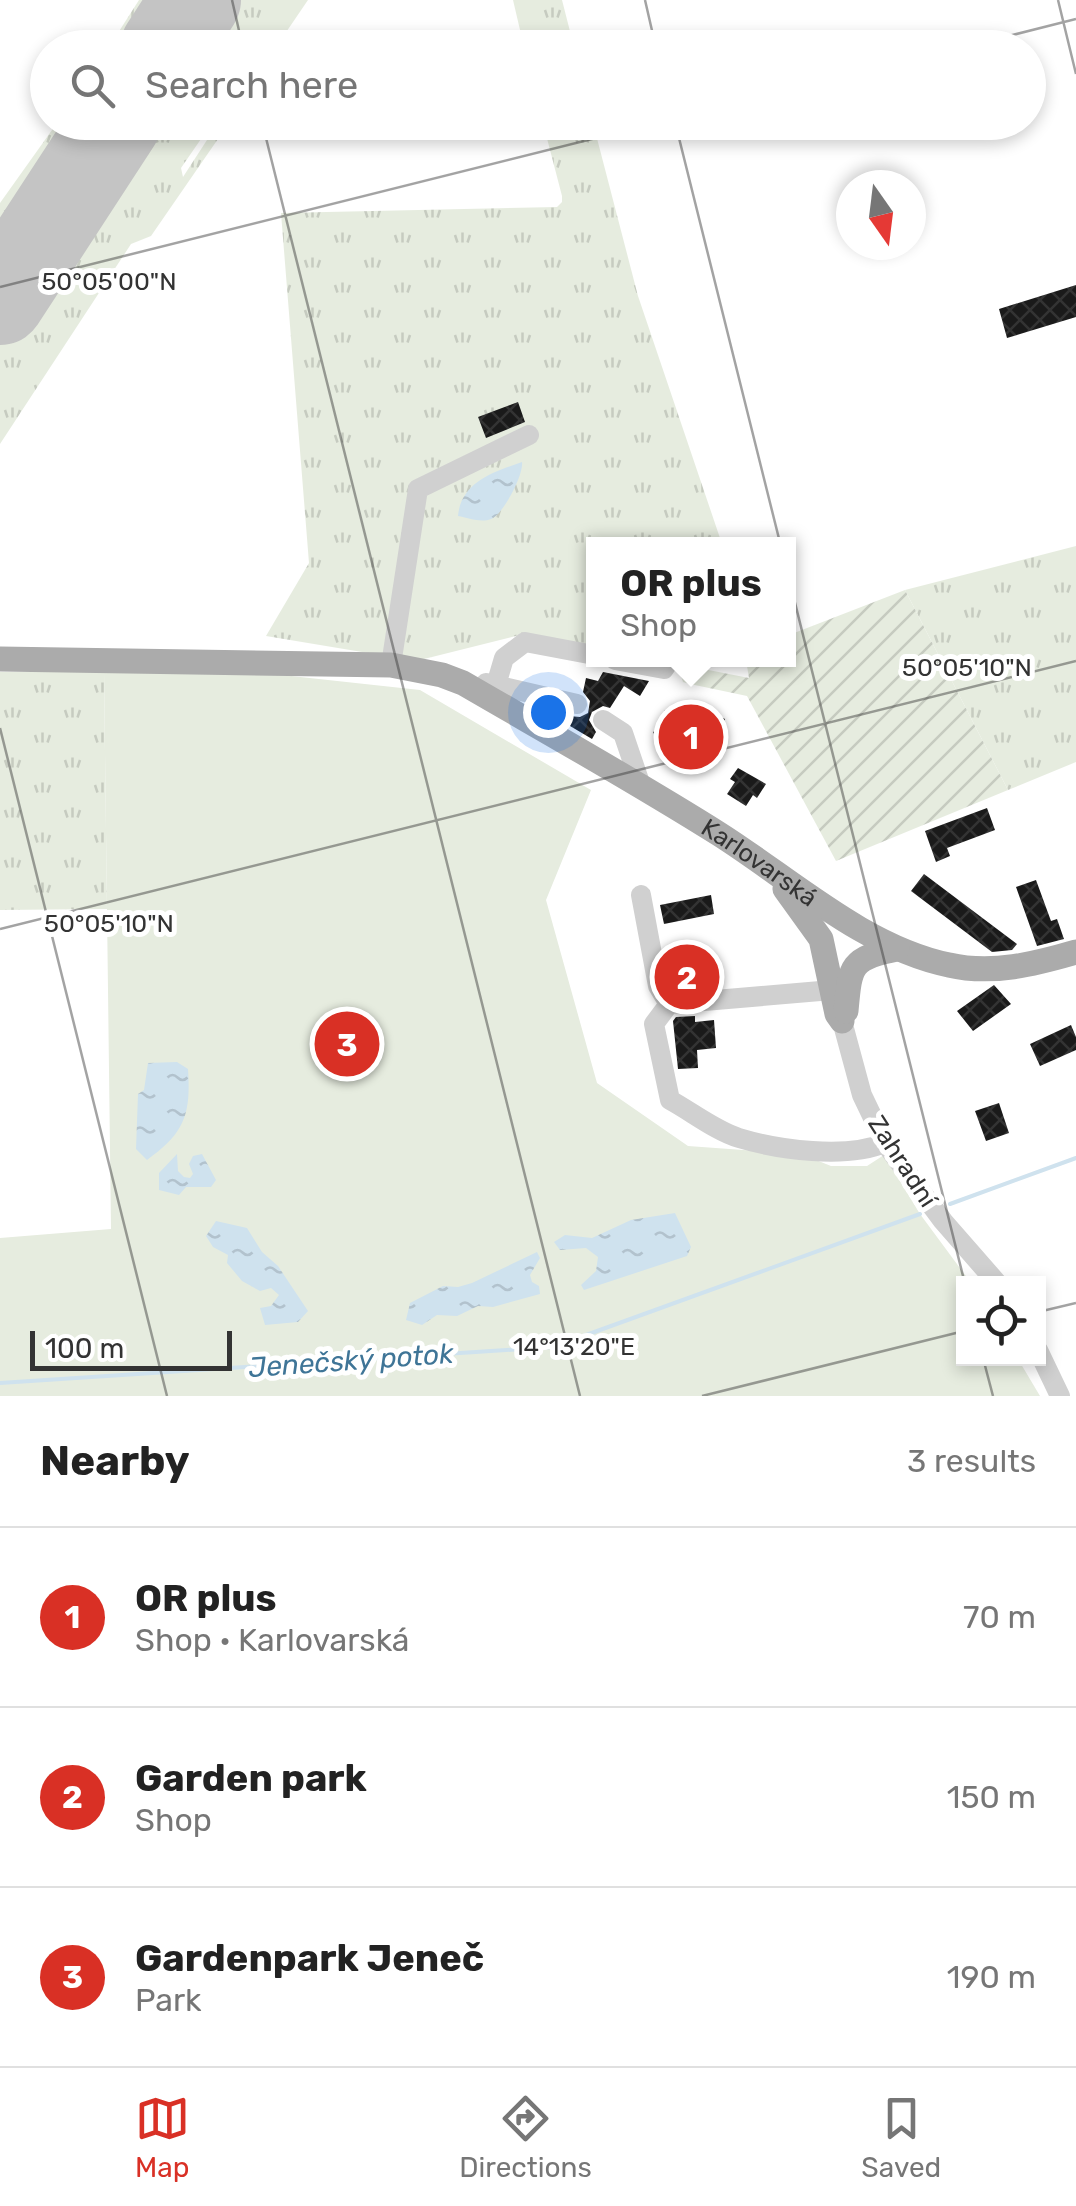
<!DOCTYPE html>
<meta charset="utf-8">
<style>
body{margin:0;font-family:Rubik,sans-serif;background:#f6f6f6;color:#222}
.controls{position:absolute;right:30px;bottom:30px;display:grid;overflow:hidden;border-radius:0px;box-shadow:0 5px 15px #0003}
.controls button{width:90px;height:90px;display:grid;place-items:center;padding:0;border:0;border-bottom:2px solid #e0e0e0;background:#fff;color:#222;font:50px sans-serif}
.compass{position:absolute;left:836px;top:170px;width:90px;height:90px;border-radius:50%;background:#fff;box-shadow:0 5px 15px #0003;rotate:166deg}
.scale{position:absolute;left:30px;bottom:25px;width:202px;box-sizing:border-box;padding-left:10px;border:5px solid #333;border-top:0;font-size:28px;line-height:35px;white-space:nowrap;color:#333;-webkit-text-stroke:8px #fff;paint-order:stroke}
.you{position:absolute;left:548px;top:712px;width:35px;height:35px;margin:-25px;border:8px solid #fff;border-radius:50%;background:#1a73e8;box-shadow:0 0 0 15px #1a73e833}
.badge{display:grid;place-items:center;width:65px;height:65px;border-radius:50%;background:#d93025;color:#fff;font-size:32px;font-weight:700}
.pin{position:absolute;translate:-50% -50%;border:5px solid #fff;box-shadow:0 2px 10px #0006}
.popup{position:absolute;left:586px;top:537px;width:210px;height:130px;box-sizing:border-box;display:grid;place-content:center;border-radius:0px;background:#fff;filter:drop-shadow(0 2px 8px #0005);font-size:32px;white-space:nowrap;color:#767676}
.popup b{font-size:38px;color:#222}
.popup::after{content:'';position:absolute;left:50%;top:100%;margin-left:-20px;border:20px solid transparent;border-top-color:#fff}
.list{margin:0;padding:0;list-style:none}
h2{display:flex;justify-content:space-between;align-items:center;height:130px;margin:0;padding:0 40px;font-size:42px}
h2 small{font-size:32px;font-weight:400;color:#767676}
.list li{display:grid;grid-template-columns:65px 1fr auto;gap:30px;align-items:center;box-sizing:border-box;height:180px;padding:0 40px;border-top:2px solid #e0e0e0}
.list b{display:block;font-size:38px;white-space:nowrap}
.list p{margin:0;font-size:32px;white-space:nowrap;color:#767676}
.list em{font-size:32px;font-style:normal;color:#767676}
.icon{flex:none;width:55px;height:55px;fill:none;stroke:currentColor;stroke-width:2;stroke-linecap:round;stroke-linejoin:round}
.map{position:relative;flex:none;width:1076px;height:1396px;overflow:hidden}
.search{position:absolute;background:#fff;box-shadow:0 5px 15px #0003;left:30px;right:30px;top:30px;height:110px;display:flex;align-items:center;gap:25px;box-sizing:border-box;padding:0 35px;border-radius:55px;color:#767676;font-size:38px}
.sheet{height:670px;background:#fff}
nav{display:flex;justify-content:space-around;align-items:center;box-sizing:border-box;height:140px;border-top:2px solid #e0e0e0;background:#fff;font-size:28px;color:#767676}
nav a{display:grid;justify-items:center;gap:5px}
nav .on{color:#d93025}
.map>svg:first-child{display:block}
.grass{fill:url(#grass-tufts)}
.park{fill:#e6ecdf}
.garden{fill:url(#garden-furrows)}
.water{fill:url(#water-ripples)}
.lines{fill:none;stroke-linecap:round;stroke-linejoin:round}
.stream{stroke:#cfe2ee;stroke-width:4}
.runway{stroke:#c4c4c4;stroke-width:90}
.building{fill:url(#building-cross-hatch)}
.minor{stroke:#d0d0d0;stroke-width:20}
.major{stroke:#ababab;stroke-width:25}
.ticks{fill:none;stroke:#333;stroke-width:2.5;stroke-opacity:0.45}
.labels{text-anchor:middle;stroke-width:10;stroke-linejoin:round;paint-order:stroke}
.street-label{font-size:25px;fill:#333;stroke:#fff}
.water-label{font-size:28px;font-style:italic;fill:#3f7597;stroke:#fff}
.ticks-label{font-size:25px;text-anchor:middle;fill:#333;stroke:#fff;stroke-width:10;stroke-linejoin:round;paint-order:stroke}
</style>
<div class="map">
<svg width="1076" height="1396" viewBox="0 0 1076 1396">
<defs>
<pattern id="grass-tufts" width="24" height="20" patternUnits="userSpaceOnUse" patternTransform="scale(2.5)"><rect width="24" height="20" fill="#e6ecdf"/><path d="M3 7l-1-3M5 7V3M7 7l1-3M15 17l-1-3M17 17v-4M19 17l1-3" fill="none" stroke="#c6cbc0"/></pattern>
<pattern id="garden-furrows" width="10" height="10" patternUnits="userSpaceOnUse" patternTransform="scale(2.5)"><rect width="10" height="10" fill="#e6ecdf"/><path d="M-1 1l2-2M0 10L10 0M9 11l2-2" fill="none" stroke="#c6cbc0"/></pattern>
<pattern id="water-ripples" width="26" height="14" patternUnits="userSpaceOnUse" patternTransform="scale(2.5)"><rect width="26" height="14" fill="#cfe2ee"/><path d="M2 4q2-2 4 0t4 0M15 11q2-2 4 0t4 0" fill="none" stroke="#b2c2cd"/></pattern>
<pattern id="building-cross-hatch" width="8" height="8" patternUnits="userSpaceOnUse" patternTransform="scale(2.5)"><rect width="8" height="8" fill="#1a1a1a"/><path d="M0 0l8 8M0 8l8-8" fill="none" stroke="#333"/></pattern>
</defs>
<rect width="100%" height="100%" fill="#fff"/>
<path class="grass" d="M139,0H308L276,47H268L277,32L270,34L261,47H109Z
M513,0H562L574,47H524Z
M57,123H212L181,168L183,177L218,123H229L151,236L131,244L0,444V203Z
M543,123H593L638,296L722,544H594L593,648L520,635L416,661L266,636L309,563L281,213L557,207L562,202V196Z
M1076,546V762L1008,790L905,590Z
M0,672H104L107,909L0,910Z"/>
<path class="park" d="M104,672L282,675L420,690L591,790L546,900L597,1083L688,1146L801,1154L831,1166H867L884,1155L920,1214L971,1283L964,1284V1358L1018,1359L1040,1396H0V1238L111,1229Z"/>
<path class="garden" d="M905,590L1008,790L836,861L747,696L690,684L683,682L680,673L688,666L749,678L746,660H788L789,635Z"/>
<path class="water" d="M522,462C524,474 503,515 491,519C481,523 468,518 458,516C461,482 493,472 522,462Z
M177,1062L188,1069C191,1114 185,1133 147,1160L136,1149L138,1094L144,1090L148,1063Z
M177,1154L178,1171L184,1177L190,1178L193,1174L189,1164L193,1156L202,1154L216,1180L211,1187H186L179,1195L159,1190V1173Z
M675,1213L691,1247L687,1256L584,1290L581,1285L596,1271L598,1257L586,1248L560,1250L554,1242L565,1235L592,1238L631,1220Z
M216,1221L247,1228L262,1252L278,1266L308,1311L298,1322L265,1325L260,1308L271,1306L279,1295L271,1288L260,1291L242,1281L227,1263L228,1255L213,1247L206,1236Z
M537,1252L540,1258L530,1275L532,1282L539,1286L540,1294L493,1307L478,1306L457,1316L437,1315L422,1325L406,1320L410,1303L443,1286L458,1287L472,1283Z"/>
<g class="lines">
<path class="stream" d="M950,1204L1076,1158
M0,1383L553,1347L920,1214"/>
<path class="runway" d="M165,48L196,0
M0,300L116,122"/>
</g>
<path class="building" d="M1076,285V317L1007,338L999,309Z
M518,402L525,422L486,438L478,417Z
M603,672L649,681L640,696L624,686L610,708L603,706L592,712L589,720L596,732L592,739L565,723L569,716L580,717L588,713L590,701L583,692L586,678L598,681Z
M690,702L725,719L705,759L653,733L665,710L682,718Z
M738,768L766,784L757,798L753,795L746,806L727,794L735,782L730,779Z
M987,808L995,830L947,848L950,856L936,862L925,831Z
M924,874L1017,944L1012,950L992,952L911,891Z
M1036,880L1051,921L1057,919L1064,939L1037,946L1016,887Z
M711,895L714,914L664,924L660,905Z
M994,985L1011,1004L973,1031L957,1011Z
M695,1016V1022L714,1020L716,1048L697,1050L698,1068L678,1069L673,1021L676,1017Z
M1071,1025L1076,1037V1050L1040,1066L1030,1044Z
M999,1103L1009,1133L986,1141L975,1111Z"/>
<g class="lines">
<path class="minor" d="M615,660L664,669L670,660
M391,665L418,489L529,435
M486,683L577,704
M496,685L504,658L525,642L594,655
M603,720L623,733L641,786
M641,895L658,986L669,1004
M832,990L669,1004L654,1024L670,1100C692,1112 716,1131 739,1138C779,1150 846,1159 885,1143
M842,1021L862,1095L885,1143L943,1221L998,1284
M1038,1350L1060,1396"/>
<g class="major">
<path id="s1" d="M0,659L391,665L442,675L463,683C549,733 635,781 719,834C790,879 865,948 949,965C992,975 1035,964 1076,952"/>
<path d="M785,889L821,939L837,1014L842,1021"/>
<path d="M846,1011C850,966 850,958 897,949"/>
</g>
</g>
<path class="ticks" d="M232,0L243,48M645,0L656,48M1058,0L1076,74M961,48L1076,19M262,122L580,1396M675,122L965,1284M0,287L660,122M0,728L167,1396M0,929L1076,661M1038,1312L1076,1303M983,1358L993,1396M702,1396L964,1331"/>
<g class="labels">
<g class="street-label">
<text dy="9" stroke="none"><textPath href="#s1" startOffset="812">Karlovarská</textPath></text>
<text transform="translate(903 1161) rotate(57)" y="9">Zahradní</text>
</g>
<g class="water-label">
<text transform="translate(351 1360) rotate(-4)" y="10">Jenečský potok</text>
</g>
</g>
<g class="ticks-label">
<text x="109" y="290">50°05'00"N</text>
<text x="967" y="676">50°05'10"N</text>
<text x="109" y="932">50°05'10"N</text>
<text x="574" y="1355">14°13'20"E</text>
</g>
</svg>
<div class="controls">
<button><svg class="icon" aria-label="locate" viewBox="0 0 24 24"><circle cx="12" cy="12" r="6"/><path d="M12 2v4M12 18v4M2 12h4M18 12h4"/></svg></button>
</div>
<svg class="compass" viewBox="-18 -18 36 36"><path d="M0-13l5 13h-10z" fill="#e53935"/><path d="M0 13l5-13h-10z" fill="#767676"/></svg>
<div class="scale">100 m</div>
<div class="you"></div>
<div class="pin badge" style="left:691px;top:737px">1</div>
<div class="popup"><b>OR plus</b>Shop</div>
<div class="pin badge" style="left:687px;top:977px">2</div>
<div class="pin badge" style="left:347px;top:1044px">3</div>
<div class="search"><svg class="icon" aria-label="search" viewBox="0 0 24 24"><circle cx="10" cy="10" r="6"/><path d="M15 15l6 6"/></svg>Search here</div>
</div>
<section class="sheet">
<h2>Nearby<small>3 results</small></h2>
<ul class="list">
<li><span class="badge">1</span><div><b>OR plus</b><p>Shop · Karlovarská</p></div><em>70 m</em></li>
<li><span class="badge">2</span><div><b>Garden park</b><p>Shop</p></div><em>150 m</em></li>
<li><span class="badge">3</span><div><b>Gardenpark Jeneč</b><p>Park</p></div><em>190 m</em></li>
</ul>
</section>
<nav>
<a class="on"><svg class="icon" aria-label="map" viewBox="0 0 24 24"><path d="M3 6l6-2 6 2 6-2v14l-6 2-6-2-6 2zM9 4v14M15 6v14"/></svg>Map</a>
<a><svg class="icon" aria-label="directions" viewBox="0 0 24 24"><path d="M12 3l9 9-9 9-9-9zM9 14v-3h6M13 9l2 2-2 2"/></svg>Directions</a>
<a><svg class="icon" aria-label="saved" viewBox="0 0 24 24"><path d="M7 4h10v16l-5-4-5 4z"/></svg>Saved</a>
</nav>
